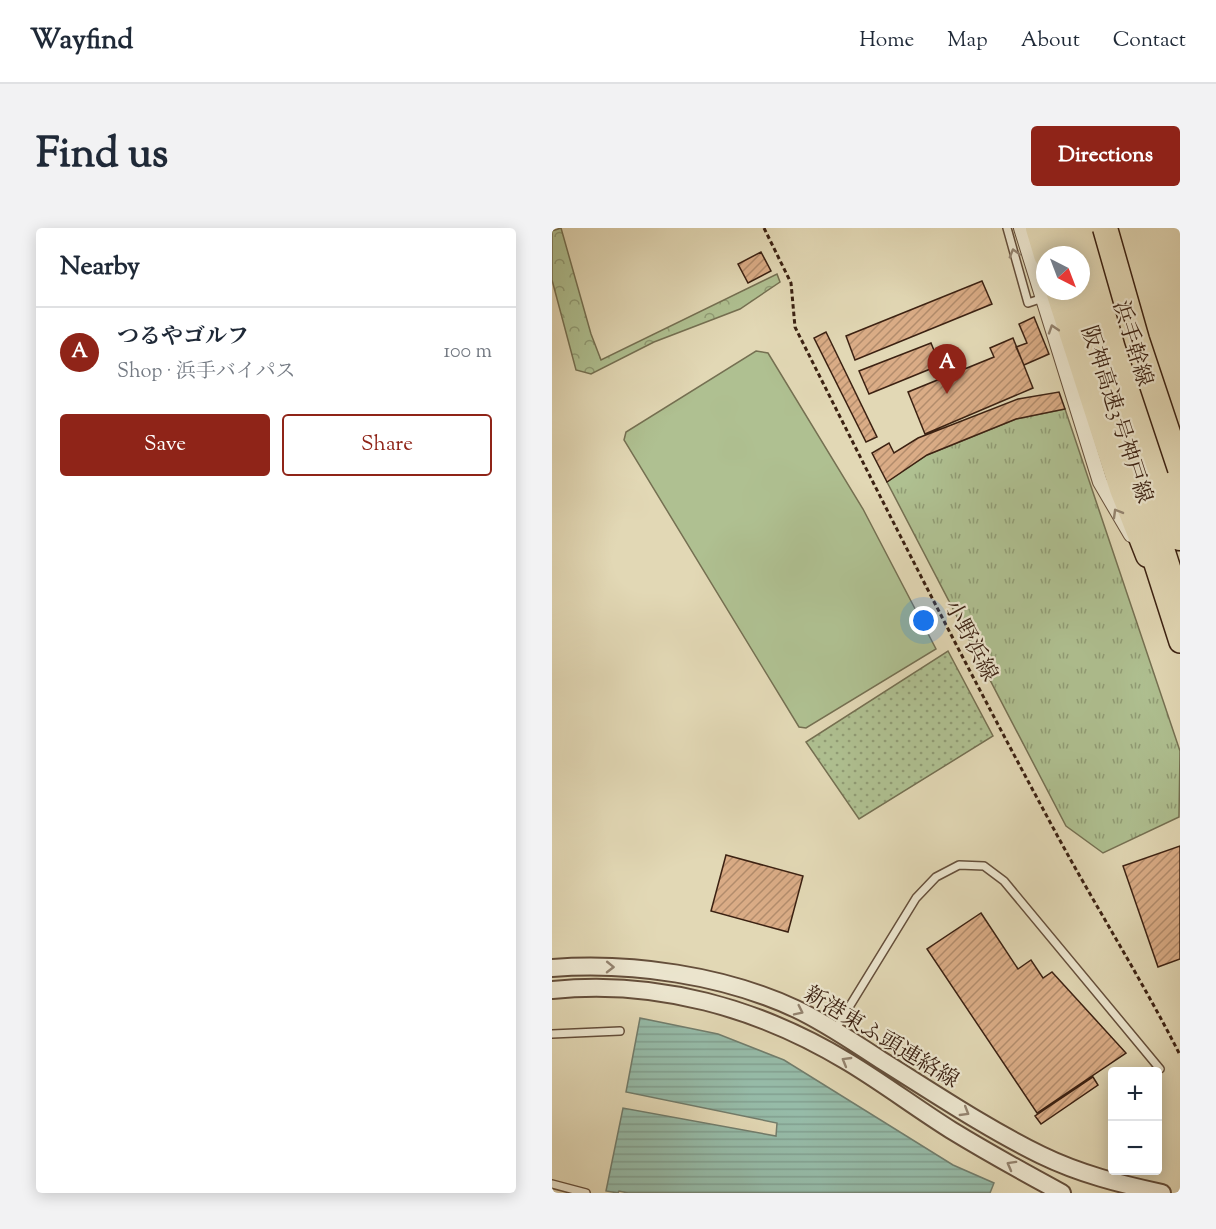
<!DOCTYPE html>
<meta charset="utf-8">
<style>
body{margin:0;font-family:"Sorts Mill Goudy","Noto Serif JP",serif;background:#f2f2f3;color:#1f2937}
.controls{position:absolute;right:18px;bottom:18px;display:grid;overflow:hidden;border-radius:6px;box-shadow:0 3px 15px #0003}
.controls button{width:54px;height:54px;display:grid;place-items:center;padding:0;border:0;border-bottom:2px solid #e0e1e3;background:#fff;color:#1f2937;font:30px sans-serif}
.compass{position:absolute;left:484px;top:18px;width:54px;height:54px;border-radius:50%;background:#fff;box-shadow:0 3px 15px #0003;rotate:138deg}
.you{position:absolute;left:372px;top:393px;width:21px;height:21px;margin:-15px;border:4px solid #fff;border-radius:50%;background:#1a73e8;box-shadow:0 0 0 9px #1a73e833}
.badge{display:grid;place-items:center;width:39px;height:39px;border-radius:50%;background:#8f2418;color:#fff;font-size:20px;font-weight:700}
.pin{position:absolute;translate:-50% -50px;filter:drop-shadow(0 2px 3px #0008)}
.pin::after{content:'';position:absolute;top:32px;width:21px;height:18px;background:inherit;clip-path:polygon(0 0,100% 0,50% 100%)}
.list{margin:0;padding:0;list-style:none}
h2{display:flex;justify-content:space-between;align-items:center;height:78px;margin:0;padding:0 24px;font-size:26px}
h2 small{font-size:20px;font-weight:400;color:#747a83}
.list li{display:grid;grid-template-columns:39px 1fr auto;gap:18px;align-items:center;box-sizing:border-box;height:90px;padding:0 24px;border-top:2px solid #e0e1e3}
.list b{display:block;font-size:22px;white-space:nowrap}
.list p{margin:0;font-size:20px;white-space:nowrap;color:#747a83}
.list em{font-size:20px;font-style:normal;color:#747a83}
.actions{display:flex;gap:12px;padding:18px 24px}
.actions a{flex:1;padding:14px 0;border:2px solid #8f2418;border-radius:6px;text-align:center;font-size:21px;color:#8f2418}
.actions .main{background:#8f2418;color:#fff}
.map{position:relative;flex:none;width:628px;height:965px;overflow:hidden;border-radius:6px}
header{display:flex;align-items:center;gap:36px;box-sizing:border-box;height:84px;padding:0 30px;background:#fff;border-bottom:2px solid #e0e1e3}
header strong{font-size:28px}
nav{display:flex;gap:33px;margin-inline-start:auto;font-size:21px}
.intro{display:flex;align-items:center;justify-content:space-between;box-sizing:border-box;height:144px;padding:0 36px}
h1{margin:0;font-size:42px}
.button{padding:15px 27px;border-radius:6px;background:#8f2418;color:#fff;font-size:21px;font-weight:700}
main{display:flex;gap:36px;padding:0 36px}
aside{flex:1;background:#fff;border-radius:6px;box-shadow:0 3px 15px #0003}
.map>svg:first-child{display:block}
.grass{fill:url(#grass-tufts);stroke:#757052;stroke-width:1.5}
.forest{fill:url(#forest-crowns);stroke:#757052;stroke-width:1.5}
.park{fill:url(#park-dots);stroke:#757052;stroke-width:1.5}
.pitch{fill:#afc091;stroke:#757052;stroke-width:1.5}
.water{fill:url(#water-rules);stroke:#727d6c;stroke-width:1.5}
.building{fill:url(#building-hatch);stroke:#3b2112;stroke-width:1.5}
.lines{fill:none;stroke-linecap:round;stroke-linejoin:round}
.service-casing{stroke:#654f3b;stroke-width:10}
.minor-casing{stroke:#654f3b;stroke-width:16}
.tertiary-casing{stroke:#654f3b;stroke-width:20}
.primary-casing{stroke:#3b2112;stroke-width:24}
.motorway-casing{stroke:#3b2112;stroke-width:27}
.path{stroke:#3b2112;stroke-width:3;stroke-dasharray:4.5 3;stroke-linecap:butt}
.service{stroke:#ece6cf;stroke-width:7}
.minor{stroke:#ece6cf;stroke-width:14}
.tertiary{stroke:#ece6cf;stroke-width:16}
.primary{stroke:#e2d8b5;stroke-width:21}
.motorway{stroke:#e2d8b5;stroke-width:24}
.motorway-bridge-casing{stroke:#3b2112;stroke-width:27;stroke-linecap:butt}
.motorway-bridge{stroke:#e2d8b5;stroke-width:24}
.oneway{stroke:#948470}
.labels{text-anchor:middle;stroke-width:4.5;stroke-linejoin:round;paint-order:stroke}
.street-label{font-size:22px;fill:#3b2112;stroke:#ece6cf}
</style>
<header>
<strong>Wayfind</strong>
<nav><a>Home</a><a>Map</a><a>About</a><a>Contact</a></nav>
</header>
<div class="intro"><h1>Find us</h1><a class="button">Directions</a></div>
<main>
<aside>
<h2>Nearby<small></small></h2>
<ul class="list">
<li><span class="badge">A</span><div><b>つるやゴルフ</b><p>Shop · 浜手バイパス</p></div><em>100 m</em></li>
</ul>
<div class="actions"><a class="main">Save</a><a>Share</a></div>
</aside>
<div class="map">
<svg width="628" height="965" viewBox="0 0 628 965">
<defs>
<pattern id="grass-tufts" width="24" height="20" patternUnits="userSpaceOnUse" patternTransform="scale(1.5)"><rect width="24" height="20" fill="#afc091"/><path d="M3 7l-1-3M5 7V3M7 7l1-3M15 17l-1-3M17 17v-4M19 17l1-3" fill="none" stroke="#909c75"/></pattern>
<pattern id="forest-crowns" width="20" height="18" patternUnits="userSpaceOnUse" patternTransform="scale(1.5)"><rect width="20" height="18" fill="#afc091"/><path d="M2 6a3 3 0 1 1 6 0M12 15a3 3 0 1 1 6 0" fill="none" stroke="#909c75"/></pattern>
<pattern id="park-dots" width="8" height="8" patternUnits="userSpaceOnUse" patternTransform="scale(1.5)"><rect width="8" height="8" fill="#afc091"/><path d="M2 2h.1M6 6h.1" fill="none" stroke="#909c75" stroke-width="1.8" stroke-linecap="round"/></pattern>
<pattern id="water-rules" width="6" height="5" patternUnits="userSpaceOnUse" patternTransform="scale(1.5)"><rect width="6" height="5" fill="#96bba8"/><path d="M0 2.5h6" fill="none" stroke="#82a090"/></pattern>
<pattern id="building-hatch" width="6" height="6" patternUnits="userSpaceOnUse" patternTransform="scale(1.5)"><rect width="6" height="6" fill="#daac86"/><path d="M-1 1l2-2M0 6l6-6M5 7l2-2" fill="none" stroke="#b28c6c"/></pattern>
</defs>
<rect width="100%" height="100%" fill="#e2d8b5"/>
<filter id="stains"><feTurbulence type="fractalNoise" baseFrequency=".00333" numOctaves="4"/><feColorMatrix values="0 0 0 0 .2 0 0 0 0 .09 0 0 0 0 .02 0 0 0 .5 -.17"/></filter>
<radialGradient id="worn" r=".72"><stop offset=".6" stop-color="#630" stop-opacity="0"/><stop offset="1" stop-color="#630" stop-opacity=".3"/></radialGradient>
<path class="grass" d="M513,181L628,523L627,589L551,625L514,598L335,254L375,227L464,191Z"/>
<path class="forest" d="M9,0L39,106L49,132L225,46L228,54L188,81L102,114L39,146L24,142L0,52V3Z"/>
<path class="park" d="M396,423L441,508L307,591L254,514Z"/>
<path class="pitch" d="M204,123L216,125L311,281L384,421L254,500L247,499L72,212L74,204Z"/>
<path class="water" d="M88,790L166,806L232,832L401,937L442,955L438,965H76L67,963L66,965L54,963L71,880L224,908L225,895L74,864Z"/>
<path class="building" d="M209,24L219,43L196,55L186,36Z
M430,53L440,76L303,132L294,108Z
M482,89L497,126L472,137L464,119L475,115L467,96Z
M274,104L325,209L314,214L262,110Z
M461,110L481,160L373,206L356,164L442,129L438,120Z
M379,115L388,137L317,166L307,143Z
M507,164L513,181L464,191L375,227L335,254L320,225L337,215L342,225L366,210L466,171Z
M628,618V731L606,739L571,638Z
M174,627L251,648L236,704L159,683Z
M429,685L466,741L479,732L491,750L500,744L574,825L485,885L375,721Z
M541,849L546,857L489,896L483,888Z"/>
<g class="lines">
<defs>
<path id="service" d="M455,0L476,75L491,70
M283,802L364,670L384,649L407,637L432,638L452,653L608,841
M0,806L68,803
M0,956L34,965"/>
<path id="minor" d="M469,0L548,254L579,307"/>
<path id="tertiary" d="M0,740C79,734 171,747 244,781C274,795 301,814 329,832C382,865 434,900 489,927C528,946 568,956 610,965
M0,762C104,751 207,780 296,834C331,855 364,880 399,902C435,924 473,945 510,965"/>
<path id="primary" d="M616,226L628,266
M595,311L628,414"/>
<path id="motorway" d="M486,0L494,27
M507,0L515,27
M529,0L628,310
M506,63L570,261L596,327
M527,63L628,377"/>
</defs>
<use href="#service" class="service-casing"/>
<use href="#minor" class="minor-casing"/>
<use href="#tertiary" class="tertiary-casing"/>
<use href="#primary" class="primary-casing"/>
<use href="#motorway" class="motorway-casing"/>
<path class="path" d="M212,0L239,55L243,99C326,265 410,431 498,594C540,673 588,748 628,827"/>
<use href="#service" class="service"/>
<use href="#minor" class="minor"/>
<use href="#tertiary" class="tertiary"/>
<use href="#primary" class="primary"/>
<use href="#motorway" class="motorway"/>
<defs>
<path id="motorway-bridge" d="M553,0L585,112L628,241"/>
</defs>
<use href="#motorway-bridge" class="motorway-bridge-casing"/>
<use href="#motorway-bridge" class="motorway-bridge"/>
</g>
<defs><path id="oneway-chevron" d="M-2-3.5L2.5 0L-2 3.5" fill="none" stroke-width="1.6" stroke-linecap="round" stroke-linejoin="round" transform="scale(1.5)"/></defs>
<g class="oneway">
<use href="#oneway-chevron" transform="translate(462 25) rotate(-106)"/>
<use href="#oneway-chevron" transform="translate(501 101) rotate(-108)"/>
<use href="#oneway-chevron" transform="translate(565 285) rotate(-120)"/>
<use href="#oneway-chevron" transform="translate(58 739) rotate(1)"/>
<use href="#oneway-chevron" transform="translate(247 783) rotate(26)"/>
<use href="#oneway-chevron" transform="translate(294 833) rotate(-150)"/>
<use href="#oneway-chevron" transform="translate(413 884) rotate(31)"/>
<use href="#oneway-chevron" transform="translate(459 937) rotate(-151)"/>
</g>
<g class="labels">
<g class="street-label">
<text transform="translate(582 115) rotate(73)" y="8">浜手幹線</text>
<text transform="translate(566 186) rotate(72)" y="8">阪神高速3号神戸線</text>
<text transform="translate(420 412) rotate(62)" y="8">小野浜線</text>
<text transform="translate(330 808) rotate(31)" y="8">新港東ふ頭連絡線</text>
</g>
</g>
<rect width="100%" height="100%" filter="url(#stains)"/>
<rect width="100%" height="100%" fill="url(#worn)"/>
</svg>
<div class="controls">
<button>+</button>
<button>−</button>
</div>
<svg class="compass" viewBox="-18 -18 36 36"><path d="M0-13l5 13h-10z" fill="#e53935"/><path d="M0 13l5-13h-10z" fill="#747a83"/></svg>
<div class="you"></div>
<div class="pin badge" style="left:395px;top:166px">A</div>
</div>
</main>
